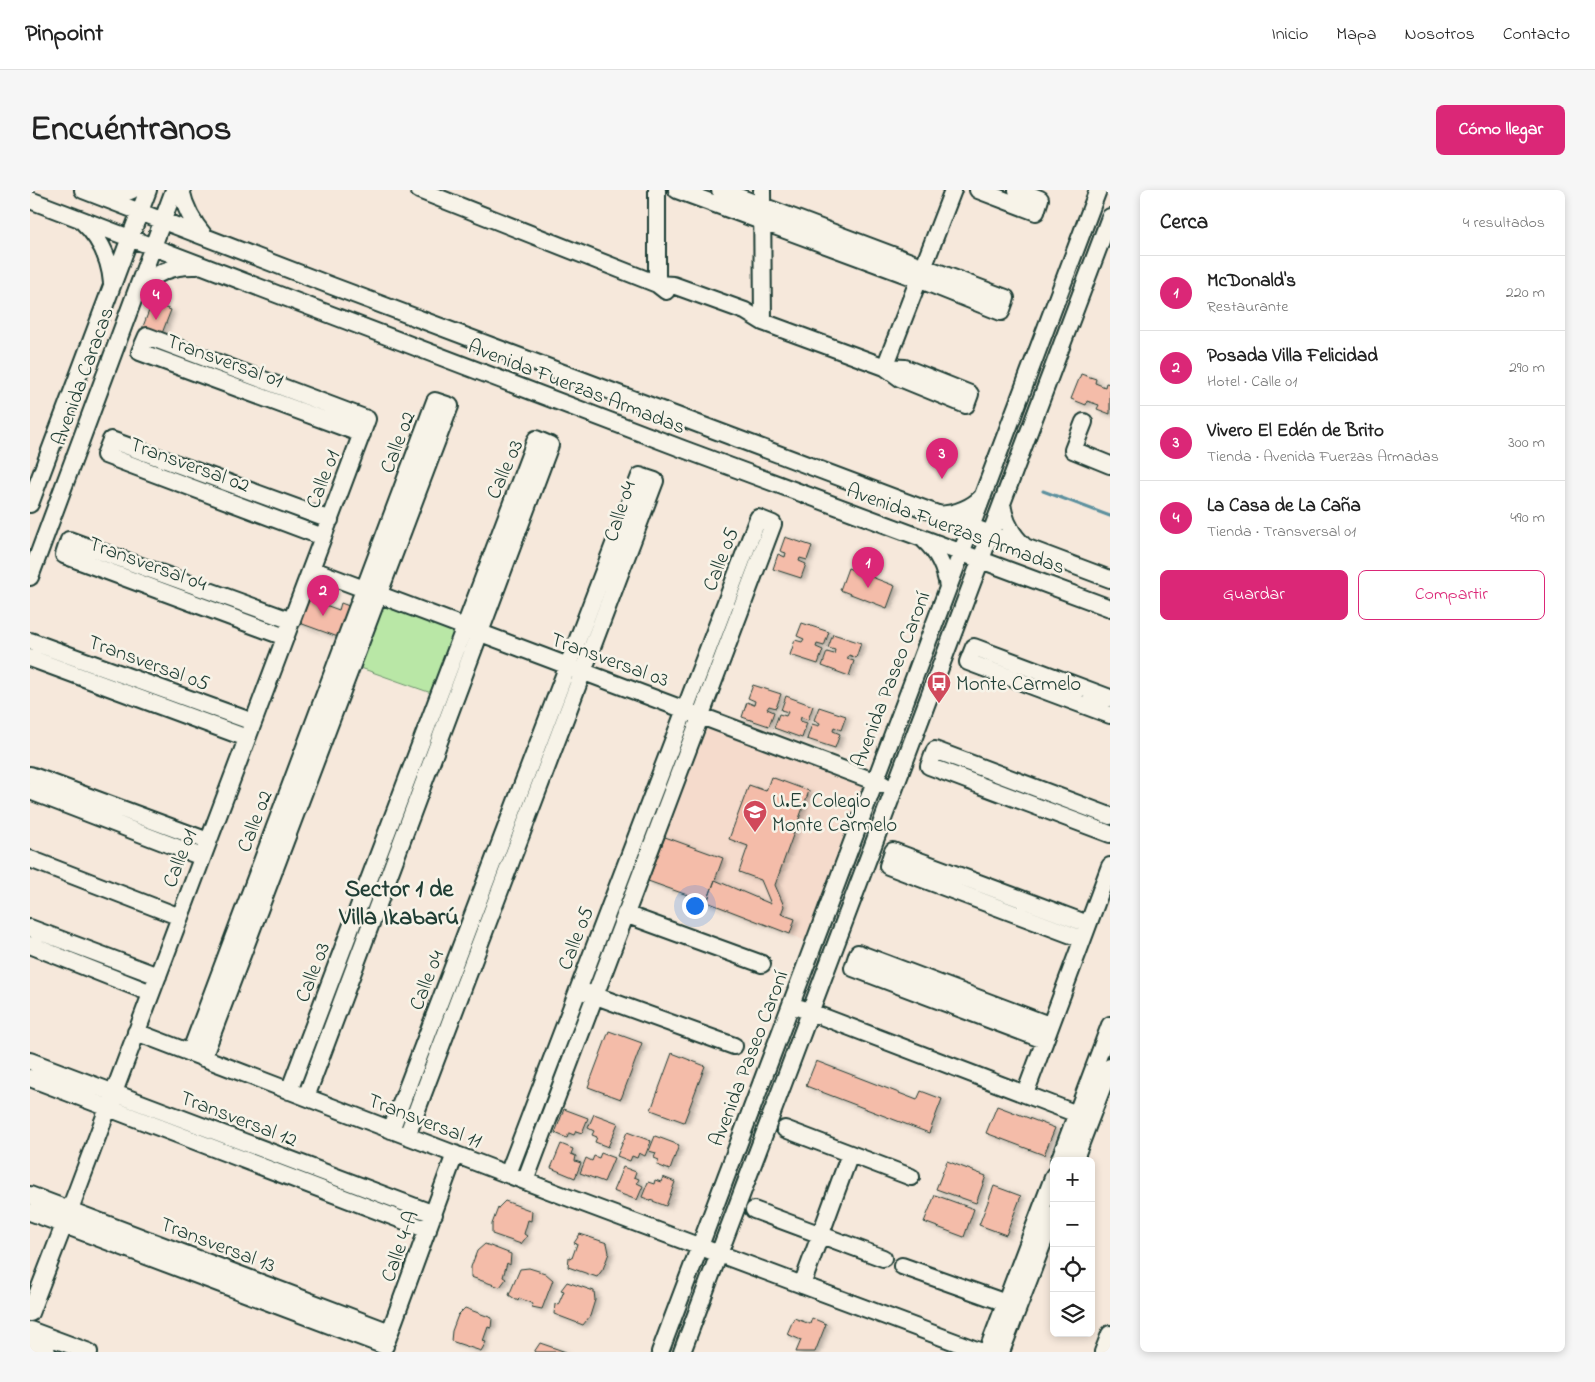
<!DOCTYPE html>
<html lang="es">
<meta charset="utf-8">
<style>
body{margin:0;font-family:"Indie Flower",sans-serif;background:#f6f6f6;color:#222}
.controls{position:absolute;right:15px;bottom:15px;display:grid;overflow:hidden;border-radius:8px;box-shadow:0 2px 8px #0003}
.controls button{width:45px;height:45px;display:grid;place-items:center;padding:0;border:0;border-bottom:1px solid #e0e0e0;background:#fff;color:#222;font:25px sans-serif}
.you{position:absolute;left:664px;top:715px;width:18px;height:18px;margin:-12px;border:4px solid #fff;border-radius:50%;background:#1a73e8;box-shadow:0 0 0 8px #1a73e833}
.badge{display:grid;place-items:center;width:32px;height:32px;border-radius:50%;background:#db2777;color:#fff;font-size:16px;font-weight:700}
.pin{position:absolute;translate:-50% -41px;filter:drop-shadow(0 1px 2px #0008)}
.pin::after{content:'';position:absolute;top:26px;width:18px;height:15px;background:inherit;clip-path:polygon(0 0,100% 0,50% 100%)}
.list{margin:0;padding:0;list-style:none}
h2{display:flex;justify-content:space-between;align-items:center;height:65px;margin:0;padding:0 20px;font-size:21px}
h2 small{font-size:16px;font-weight:400;color:#767676}
.list li{display:grid;grid-template-columns:32px 1fr auto;gap:15px;align-items:center;box-sizing:border-box;height:75px;padding:0 20px;border-top:1px solid #e0e0e0}
.list b{display:block;font-size:19px;white-space:nowrap}
.list p{margin:0;font-size:16px;white-space:nowrap;color:#767676}
.list em{font-size:16px;font-style:normal;color:#767676}
.actions{display:flex;gap:10px;padding:15px 20px}
.actions a{flex:1;padding:11px 0;border:1px solid #db2777;border-radius:8px;text-align:center;font-size:18px;color:#db2777}
.actions .main{background:#db2777;color:#fff}
.icon{flex:none;width:28px;height:28px;fill:none;stroke:currentColor;stroke-width:2;stroke-linecap:round;stroke-linejoin:round}
.map{position:relative;flex:none;width:1080px;height:1162px;overflow:hidden;border-radius:8px}
header{display:flex;align-items:center;gap:30px;box-sizing:border-box;height:70px;padding:0 25px;background:#fff;border-bottom:1px solid #e0e0e0}
header strong{font-size:24px}
nav{display:flex;gap:28px;margin-inline-start:auto;font-size:18px}
.intro{display:flex;align-items:center;justify-content:space-between;box-sizing:border-box;height:120px;padding:0 30px}
h1{margin:0;font-size:35px}
.button{padding:12px 22px;border-radius:8px;background:#db2777;color:#fff;font-size:18px;font-weight:700}
main{display:flex;gap:30px;padding:0 30px}
aside{flex:1;background:#fff;border-radius:8px;box-shadow:0 2px 8px #0003}
.map>svg:first-child{display:block}
.built{fill:#f5dbcc}
.green{fill:#b9e7a6;stroke:#6c926d}
.lines{fill:none;stroke-linecap:round;stroke-linejoin:round}
.stream{stroke:#5b909e;stroke-width:3}
.building{fill:#f4bca9;stroke:#1f3d34;filter:url(#shadow)}
.minor-casing{stroke:#1f3d34;stroke-width:20}
.minor{stroke:#f7f3e8;stroke-width:16}
.labels{text-anchor:middle;stroke-width:5;stroke-linejoin:round;paint-order:stroke}
.street-label{font-size:21px;fill:#1f3d34;stroke:#f7f3e8}
.poi-label{font-size:21px;fill:#1f3d34;stroke:#f7f3e8;text-anchor:start}
.quarter-label{font-size:24px;font-weight:bold;fill:#1f3d34;stroke:#f7f3e8}
</style>
<header>
<strong>Pinpoint</strong>
<nav><a>Inicio</a><a>Mapa</a><a>Nosotros</a><a>Contacto</a></nav>
</header>
<div class="intro"><h1>Encuéntranos</h1><a class="button">Cómo llegar</a></div>
<main>
<div class="map">
<svg width="1080" height="1162" viewBox="0 0 1080 1162">
<defs>
<filter id="shadow"><feDropShadow dx="3.5" dy="2" stdDeviation="2.5" flood-color="#0004"/></filter>
</defs>
<rect width="100%" height="100%" fill="#f6e8db"/>
<filter id="ink" filterUnits="userSpaceOnUse"><feTurbulence type="fractalNoise" baseFrequency=".02" numOctaves="2"/><feDisplacementMap in="SourceGraphic" scale="10" xChannelSelector="R" yChannelSelector="G"/><feConvolveMatrix kernelMatrix="1 2 1 2 8 2 1 2 1" color-interpolation-filters="sRGB"/></filter>
<g filter="url(#ink)">
<path class="built" d="M670,525L845,591L784,754L609,687Z"/>
<path class="green" d="M353,413L428,442L404,504L328,477Z"/>
<g class="lines">
<path class="stream" d="M1013,301L1080,326"/>
</g>
<path class="building" d="M122,113L141,120L131,146L112,139Z
M1051,184L1066,189L1065,193L1075,197L1076,193L1080,194V224L1067,219L1069,215L1057,211L1056,215L1041,209Z
M755,347L782,356L777,370L770,368L769,371L776,374L771,388L743,379L748,364L755,367L756,363L750,361Z
M818,378L865,396L857,418L810,400Z
M276,408L309,420L311,413L319,416L308,447L267,432Z
M772,433L799,442L794,456L787,454L786,457L793,460L788,474L760,465L765,450L772,452L774,449L767,446Z
M803,444L831,453L826,468L819,465L817,469L824,471L819,486L792,476L797,462L804,464L805,460L798,458Z
M723,495L751,504L746,518L739,516L737,519L744,522L739,536L712,527L717,512L724,515L725,511L718,508Z
M756,506L783,516L778,530L771,527L770,531L777,533L772,548L744,538L749,524L756,526L758,522L751,520Z
M789,517L816,526L811,540L804,537L803,541L810,544L805,558L777,549L782,534L789,536L790,533L784,530Z
M741,587L779,601L745,695L754,716L751,724L765,729L760,744L677,712L685,690L741,714L731,690L709,682L718,656L699,649L719,595L736,601Z
M635,647L693,668L677,712L618,691Z
M579,841L612,853L591,909L558,897Z
M642,863L675,876L654,932L621,920Z
M786,871L887,910L891,901L912,909L899,943L776,896Z
M967,916L1025,938L1014,965L956,943Z
M534,919L558,928L552,943L546,941L544,945L539,943L537,948L525,943Z
M564,924L588,933L578,957L565,952L567,947L562,945L564,941L558,938Z
M597,942L621,951L615,966L609,963L607,968L602,966L600,971L587,966Z
M625,946L649,955L640,980L627,975L629,970L624,968L626,963L619,961Z
M531,954L543,959L541,964L546,966L545,971L551,973L545,988L521,978Z
M571,963L584,968L574,992L550,983L556,968L562,971L564,966L569,968Z
M917,971L956,986L946,1013L906,999Z
M593,977L606,982L604,987L609,989L607,993L613,996L607,1010L583,1001Z
M633,987L645,992L636,1016L612,1007L618,992L624,994L625,990L631,992Z
M964,996L991,1006L976,1045L949,1035Z
M905,1005L944,1019L934,1047L894,1032Z
M475,1011L502,1021L501,1031L498,1030L494,1044L497,1046L491,1054L462,1044V1034L468,1018Z
M550,1044L577,1053L579,1063L573,1079L567,1087L538,1077L539,1067L542,1068L547,1054L544,1053Z
M455,1054L481,1064L480,1075L477,1073L473,1087L476,1089L470,1097L441,1087V1077L447,1061Z
M499,1078L515,1083L523,1090L512,1119L502,1117L503,1114L489,1108L488,1111L479,1105L490,1079Z
M537,1092L564,1101L565,1110L560,1126L553,1135L524,1124L525,1114L528,1115L534,1101L531,1100Z
M435,1118L462,1128L461,1138L458,1137L453,1151L456,1152L451,1161L421,1151L422,1141L428,1125Z
M764,1128L780,1134L782,1128L796,1134L785,1162H766L771,1150L757,1144Z
M510,1153L536,1162H504Z"/>
<g class="lines">
<defs>
<path id="minor" d="M53,0L302,96L1080,389
M151,0C155,19 163,33 175,47
M389,0L627,94L636,101
M627,0V94
M647,0L888,89L971,122L976,108L690,0
M732,0L733,132
M948,0L1006,22L1010,9L987,0
M73,6L90,5L102,0
M0,10L653,259L1080,418
M52,31C70,48 80,68 82,93
M627,94L643,95L715,121L733,132L855,177L875,178L940,204L936,215L870,188L855,177
M109,100C125,82 143,75 167,76
M855,177L923,0
M1054,232L1043,260L1080,275
M972,313C974,331 981,344 994,356
M0,314L118,0
M908,325C926,324 941,319 953,306
M293,347L75,265L81,250L300,330
M894,350C908,363 915,377 918,397
M281,379L854,595
M0,387L144,0
M255,447L34,365L39,350L262,431
M0,451L223,532
M0,468L217,548
M1080,508L944,457L938,472L1080,525
M0,585L178,651
M0,601L172,667
M1080,626L905,560L899,576L1080,644
M0,669L150,727
M595,724L732,774
M0,738L128,786
M1052,749L858,676L863,661L1058,734
M0,755L121,803
M555,802L704,856
M770,818L1060,929
M106,842L534,1006L952,1162
M1014,850L823,778L828,763L1019,835
M160,863L405,211L420,216L173,868
M0,871L404,1024
M0,888L398,1040
M259,901L506,249L520,255L276,907
M995,904L1080,676
M755,939L881,987
M361,940L610,286L625,291L377,946
M1029,971L1080,835
M1044,971L1080,877
M478,984L728,328L743,334L495,991
M0,1005L360,1142
M724,1020L853,1068
M0,1022L355,1156
M872,1076L976,1113
M772,1095L820,964
M0,1123L34,1035L293,347L332,243L337,229L117,146L110,162L332,244
M0,1140L59,1162
M357,1150L425,964
M0,1156L17,1162
M630,1162L1068,0
M652,1162L1080,27
M957,1162L1024,985
M971,1162L1024,1024
M1073,1162L1080,1144"/>
</defs>
<use href="#minor" class="minor-casing"/>
<use href="#minor" class="minor"/>
</g>
</g>
<defs>
<symbol id="bus-pin" viewBox="-11 -11 22 30"><path d="M0 17L-7.5 6A9.5 9.5 0 1 1 7.5 6Z" fill="#d1495b" stroke="#f7f3e8"/><path d="M-5-6H5V4H4V6H2V4H-2V6H-4V4H-5ZM-3.5-4V0h7V-4ZM-3.5 1.2v1.5H-2V1.2ZM2 1.2v1.5H3.5V1.2Z" fill="#fff"/></symbol>
<symbol id="school-pin" viewBox="-11 -11 22 30"><path d="M0 17L-7.5 6A9.5 9.5 0 1 1 7.5 6Z" fill="#d1495b" stroke="#f7f3e8"/><path d="M0-5L7-2L0 1L-7-2ZM-4 1L0 2.5L4 1V4Q0 6-4 4Z" fill="#fff"/></symbol>
</defs>
<g fill-rule="evenodd">
<use href="#bus-pin" x="895" y="479" width="28" height="38"/>
<use href="#school-pin" x="711" y="608" width="28" height="38"/>
</g>
<g class="labels">
<g class="street-label">
<text transform="translate(195 170) rotate(20)" y="7">Transversal 01</text>
<text transform="translate(52 186) rotate(-70)" y="7">Avenida Caracas</text>
<text transform="translate(547 196) rotate(21)" y="7">Avenida Fuerzas Armadas</text>
<text transform="translate(367 252) rotate(-69)" y="7">Calle 02</text>
<text transform="translate(160 274) rotate(20)" y="7">Transversal 02</text>
<text transform="translate(474 279) rotate(-66)" y="7">Calle 03</text>
<text transform="translate(292 289) rotate(-69)" y="7">Calle 01</text>
<text transform="translate(589 321) rotate(-72)" y="7">Calle 04</text>
<text transform="translate(926 338) rotate(20)" y="7">Avenida Fuerzas Armadas</text>
<text transform="translate(690 369) rotate(-69)" y="7">Calle 05</text>
<text transform="translate(118 373) rotate(20)" y="7">Transversal 04</text>
<text transform="translate(580 469) rotate(20)" y="7">Transversal 03</text>
<text transform="translate(119 472) rotate(20)" y="7">Transversal 05</text>
<text transform="translate(860 489) rotate(-69)" y="7">Avenida Paseo Caroní</text>
<text transform="translate(224 631) rotate(-69)" y="7">Calle 02</text>
<text transform="translate(149 668) rotate(-69)" y="7">Calle 01</text>
<text transform="translate(545 748) rotate(-69)" y="7">Calle 05</text>
<text transform="translate(282 782) rotate(-69)" y="7">Calle 03</text>
<text transform="translate(396 790) rotate(-69)" y="7">Calle 04</text>
<text transform="translate(718 868) rotate(-69)" y="7">Avenida Paseo Caroní</text>
<text transform="translate(209 928) rotate(21)" y="7">Transversal 12</text>
<text transform="translate(395 930) rotate(21)" y="7">Transversal 11</text>
<text transform="translate(188 1054) rotate(21)" y="7">Transversal 13</text>
<text transform="translate(369 1056) rotate(-70)" y="7">Calle 4-A</text>
</g>
<g class="poi-label">
<text x="926" y="500">Monte Carmelo</text>
<text x="742" y="617">U.E. Colegio<tspan x="742" dy="24">Monte Carmelo</tspan></text>
</g>
<g class="quarter-label">
<text x="369" y="706">Sector 1 de<tspan x="369" dy="28">Villa Ikabarú</tspan></text>
</g>
</g>
</svg>
<div class="controls">
<button>+</button>
<button>−</button>
<button><svg class="icon" aria-label="locate" viewBox="0 0 24 24"><circle cx="12" cy="12" r="6"/><path d="M12 2v4M12 18v4M2 12h4M18 12h4"/></svg></button>
<button><svg class="icon" aria-label="layers" viewBox="0 0 24 24"><path d="M12 4l9 5-9 5-9-5zM3 14l9 5 9-5"/></svg></button>
</div>
<div class="you"></div>
<div class="pin badge" style="left:838px;top:398px">1</div>
<div class="pin badge" style="left:293px;top:426px">2</div>
<div class="pin badge" style="left:912px;top:289px">3</div>
<div class="pin badge" style="left:126px;top:130px">4</div>
</div>
<aside>
<h2>Cerca<small>4 resultados</small></h2>
<ul class="list">
<li><span class="badge">1</span><div><b>McDonald's</b><p>Restaurante</p></div><em>220 m</em></li>
<li><span class="badge">2</span><div><b>Posada Villa Felicidad</b><p>Hotel · Calle 01</p></div><em>290 m</em></li>
<li><span class="badge">3</span><div><b>Vivero El Edén de Brito</b><p>Tienda · Avenida Fuerzas Armadas</p></div><em>300 m</em></li>
<li><span class="badge">4</span><div><b>La Casa de La Caña</b><p>Tienda · Transversal 01</p></div><em>490 m</em></li>
</ul>
<div class="actions"><a class="main">Guardar</a><a>Compartir</a></div>
</aside>
</main>
